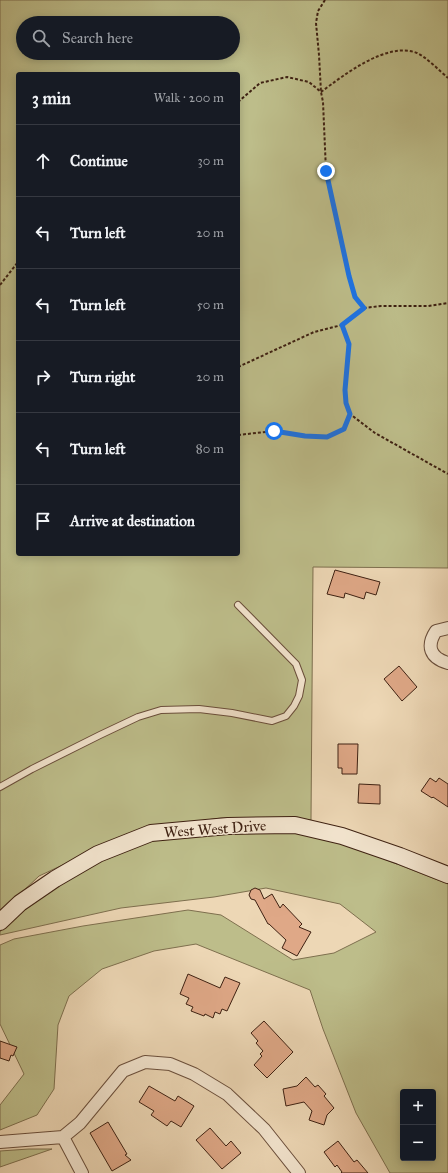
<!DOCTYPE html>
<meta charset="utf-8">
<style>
body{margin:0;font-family:"IM FELL Great Primer",serif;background:#242831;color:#f1f3f6}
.controls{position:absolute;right:12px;bottom:12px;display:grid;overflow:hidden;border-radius:4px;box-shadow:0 2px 10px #0003}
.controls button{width:36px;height:36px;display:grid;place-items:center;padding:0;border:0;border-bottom:1px solid #363941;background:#171b24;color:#f1f3f6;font:20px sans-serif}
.stop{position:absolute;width:12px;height:12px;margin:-9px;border:3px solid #1a73e8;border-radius:50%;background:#fff}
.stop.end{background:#1a73e8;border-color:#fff;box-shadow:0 1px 4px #0008}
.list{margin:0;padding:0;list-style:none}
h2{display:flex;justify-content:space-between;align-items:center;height:52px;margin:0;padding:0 16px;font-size:17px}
h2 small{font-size:13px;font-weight:400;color:#9ea1a6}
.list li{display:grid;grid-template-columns:26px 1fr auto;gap:12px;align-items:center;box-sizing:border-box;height:72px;padding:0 16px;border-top:1px solid #363941}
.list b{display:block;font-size:15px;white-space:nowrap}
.list em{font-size:13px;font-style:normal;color:#9ea1a6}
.icon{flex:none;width:22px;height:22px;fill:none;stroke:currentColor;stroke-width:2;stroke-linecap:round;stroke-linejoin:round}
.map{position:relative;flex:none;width:448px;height:1173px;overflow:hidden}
.search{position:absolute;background:#171b24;box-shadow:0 2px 10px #0003;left:16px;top:16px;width:224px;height:44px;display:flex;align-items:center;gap:10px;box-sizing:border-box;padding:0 14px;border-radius:22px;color:#9ea1a6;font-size:15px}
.panel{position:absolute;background:#171b24;box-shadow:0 2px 10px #0003;left:16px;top:72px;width:224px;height:484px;border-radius:4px}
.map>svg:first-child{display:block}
.green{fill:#bdbd8a;stroke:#7e6f4e;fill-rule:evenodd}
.building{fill:#dfa887;stroke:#3e2112}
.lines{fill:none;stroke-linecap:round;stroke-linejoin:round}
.lane-casing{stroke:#6a4e3b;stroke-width:8}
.street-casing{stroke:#6a4e3b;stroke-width:14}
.secondary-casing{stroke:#3e2112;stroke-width:18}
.path{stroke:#3e2112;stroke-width:2;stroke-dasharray:3 2;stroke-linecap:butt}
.lane{stroke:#f3e5cf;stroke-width:6}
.street{stroke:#f3e5cf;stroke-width:12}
.secondary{stroke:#f3e5cf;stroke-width:16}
.route{stroke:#1a73e8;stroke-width:5}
.labels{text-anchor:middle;stroke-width:3;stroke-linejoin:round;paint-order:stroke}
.street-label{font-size:15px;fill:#3e2112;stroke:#f3e5cf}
</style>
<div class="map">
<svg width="448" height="1173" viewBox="0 0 448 1173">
<rect width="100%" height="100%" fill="#edd7b5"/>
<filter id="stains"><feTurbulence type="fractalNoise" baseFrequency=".005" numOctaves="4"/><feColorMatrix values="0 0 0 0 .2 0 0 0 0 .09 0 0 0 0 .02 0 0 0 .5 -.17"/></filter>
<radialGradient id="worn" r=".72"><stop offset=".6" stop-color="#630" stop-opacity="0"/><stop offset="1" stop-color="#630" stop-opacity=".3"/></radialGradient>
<path class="green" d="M0,0H448V568L313,567L311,820L295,818H221L140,829L39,876L0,913ZM23,23H233V53H23ZM18,74H238V554H18Z
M255,830L320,834L448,884V1173H390L356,1113L323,1029L310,990L196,944L154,951L102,969L69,996L58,1025L54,1089L37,1115L0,1130V1105L24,1074L0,1024V945L14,939L83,926L188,910L221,915L293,960L334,953L376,932L340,904L266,888L214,897L121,908L0,935V932L23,908L81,868L145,839ZM403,1092H433V1158H403Z
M29,1149H52L0,1167V1151Z"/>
<path class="building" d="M335,570L380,582L376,595L366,592L364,599L345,593L344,598L327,594Z
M399,666L417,687L402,701L384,679Z
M338,744H358L357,774H342V768H338Z
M430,778L436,782L439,778L448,784V807L433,797L432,798L421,791Z
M359,784L380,785V804L358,803Z
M255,888L260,890L264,899L272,894L280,908L283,904L302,924L299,927L311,932L297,956L282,948L286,940L269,924H268L255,900L251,899L249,895L251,890Z
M188,974L220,988L225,977L240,983L227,1011L222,1009L220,1014L215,1012L213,1018L205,1014L204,1016L191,1011L193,1007L186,1004L189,998L180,994Z
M264,1021L293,1052L267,1078L254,1065L262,1056L260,1054L263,1051L256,1043L258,1041L251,1033Z
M0,1041L17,1047L13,1056L11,1055L9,1061L0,1058Z
M306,1077L315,1087L318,1085L326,1094L324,1096L334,1108L327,1115L324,1125L309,1120L312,1111L304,1102L286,1106L283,1089L297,1086Z
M149,1086L175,1101L178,1096L194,1106L181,1127L171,1121L167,1126L151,1115L154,1111L139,1102Z
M108,1122L127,1154L125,1155L131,1160L112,1171L90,1133Z
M210,1128L226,1146L231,1141L241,1153L222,1169L196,1140Z
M338,1141L354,1162L357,1160L368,1173H341L342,1172L337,1165L335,1167L324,1152Z"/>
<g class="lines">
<defs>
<path id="lane" d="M0,787L32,769L100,735L138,717L161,710L199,709L232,713L272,721L286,716L294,706L299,696L302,680L296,664L238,605"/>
<path id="street" d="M448,628L436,631C426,646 430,658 448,663
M63,1137L80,1123L123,1071L145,1062L170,1064L194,1074L227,1094L264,1129L299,1173
M63,1137L82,1173
M0,1142L63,1137"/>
<path id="secondary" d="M0,922L20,903L55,879L98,854L151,833L228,826L295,825L342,836L400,856L448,875"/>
</defs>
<use href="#lane" class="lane-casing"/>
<use href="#street" class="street-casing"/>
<use href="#secondary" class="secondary-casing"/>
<path class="path" d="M325,0L318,11L316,23L319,55L321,92L323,102L326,171L349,276L355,297L364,308
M238,102L260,83L287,77L309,82L321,92C344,75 387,41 417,53C426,57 440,71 448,78
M0,285L18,262
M342,325L349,344L345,390L346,403L350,414L375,433L448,474
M238,367L314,332L342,325L364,308L381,306H428L448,303
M238,435L274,431L305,436L327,437L344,429L350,414"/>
<use href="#lane" class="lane"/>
<use href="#street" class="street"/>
<use href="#secondary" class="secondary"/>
</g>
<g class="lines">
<path class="route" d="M274,431L305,436L327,437L344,429L350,414L346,403L345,390L349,344L342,325L364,308L355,297L349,276L326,171"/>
</g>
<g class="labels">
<g class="street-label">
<text transform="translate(215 829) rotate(-4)" y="5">West West Drive</text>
</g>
</g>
<rect width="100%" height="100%" filter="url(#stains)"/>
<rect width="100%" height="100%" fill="url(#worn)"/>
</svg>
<div class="controls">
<button>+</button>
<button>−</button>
</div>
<div class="stop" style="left:274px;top:431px"></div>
<div class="stop end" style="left:326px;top:171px"></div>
<div class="search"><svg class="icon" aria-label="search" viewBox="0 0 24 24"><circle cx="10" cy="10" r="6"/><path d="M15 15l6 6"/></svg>Search here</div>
<section class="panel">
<h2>3 min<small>Walk · 200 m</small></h2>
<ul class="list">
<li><svg class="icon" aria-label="ahead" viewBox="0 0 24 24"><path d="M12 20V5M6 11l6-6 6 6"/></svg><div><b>Continue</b></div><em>30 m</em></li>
<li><svg class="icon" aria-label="left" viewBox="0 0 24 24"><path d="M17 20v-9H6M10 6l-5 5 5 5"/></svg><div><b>Turn left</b></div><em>20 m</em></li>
<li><svg class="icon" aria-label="left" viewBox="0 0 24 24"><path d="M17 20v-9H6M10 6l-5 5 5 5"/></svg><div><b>Turn left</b></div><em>50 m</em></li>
<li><svg class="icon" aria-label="right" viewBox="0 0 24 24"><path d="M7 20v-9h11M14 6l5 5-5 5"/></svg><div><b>Turn right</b></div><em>20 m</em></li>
<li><svg class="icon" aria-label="left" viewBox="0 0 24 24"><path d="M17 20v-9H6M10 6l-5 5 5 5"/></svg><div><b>Turn left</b></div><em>80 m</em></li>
<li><svg class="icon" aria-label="arrive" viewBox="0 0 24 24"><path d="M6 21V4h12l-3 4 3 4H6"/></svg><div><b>Arrive at destination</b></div></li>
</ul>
</section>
</div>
